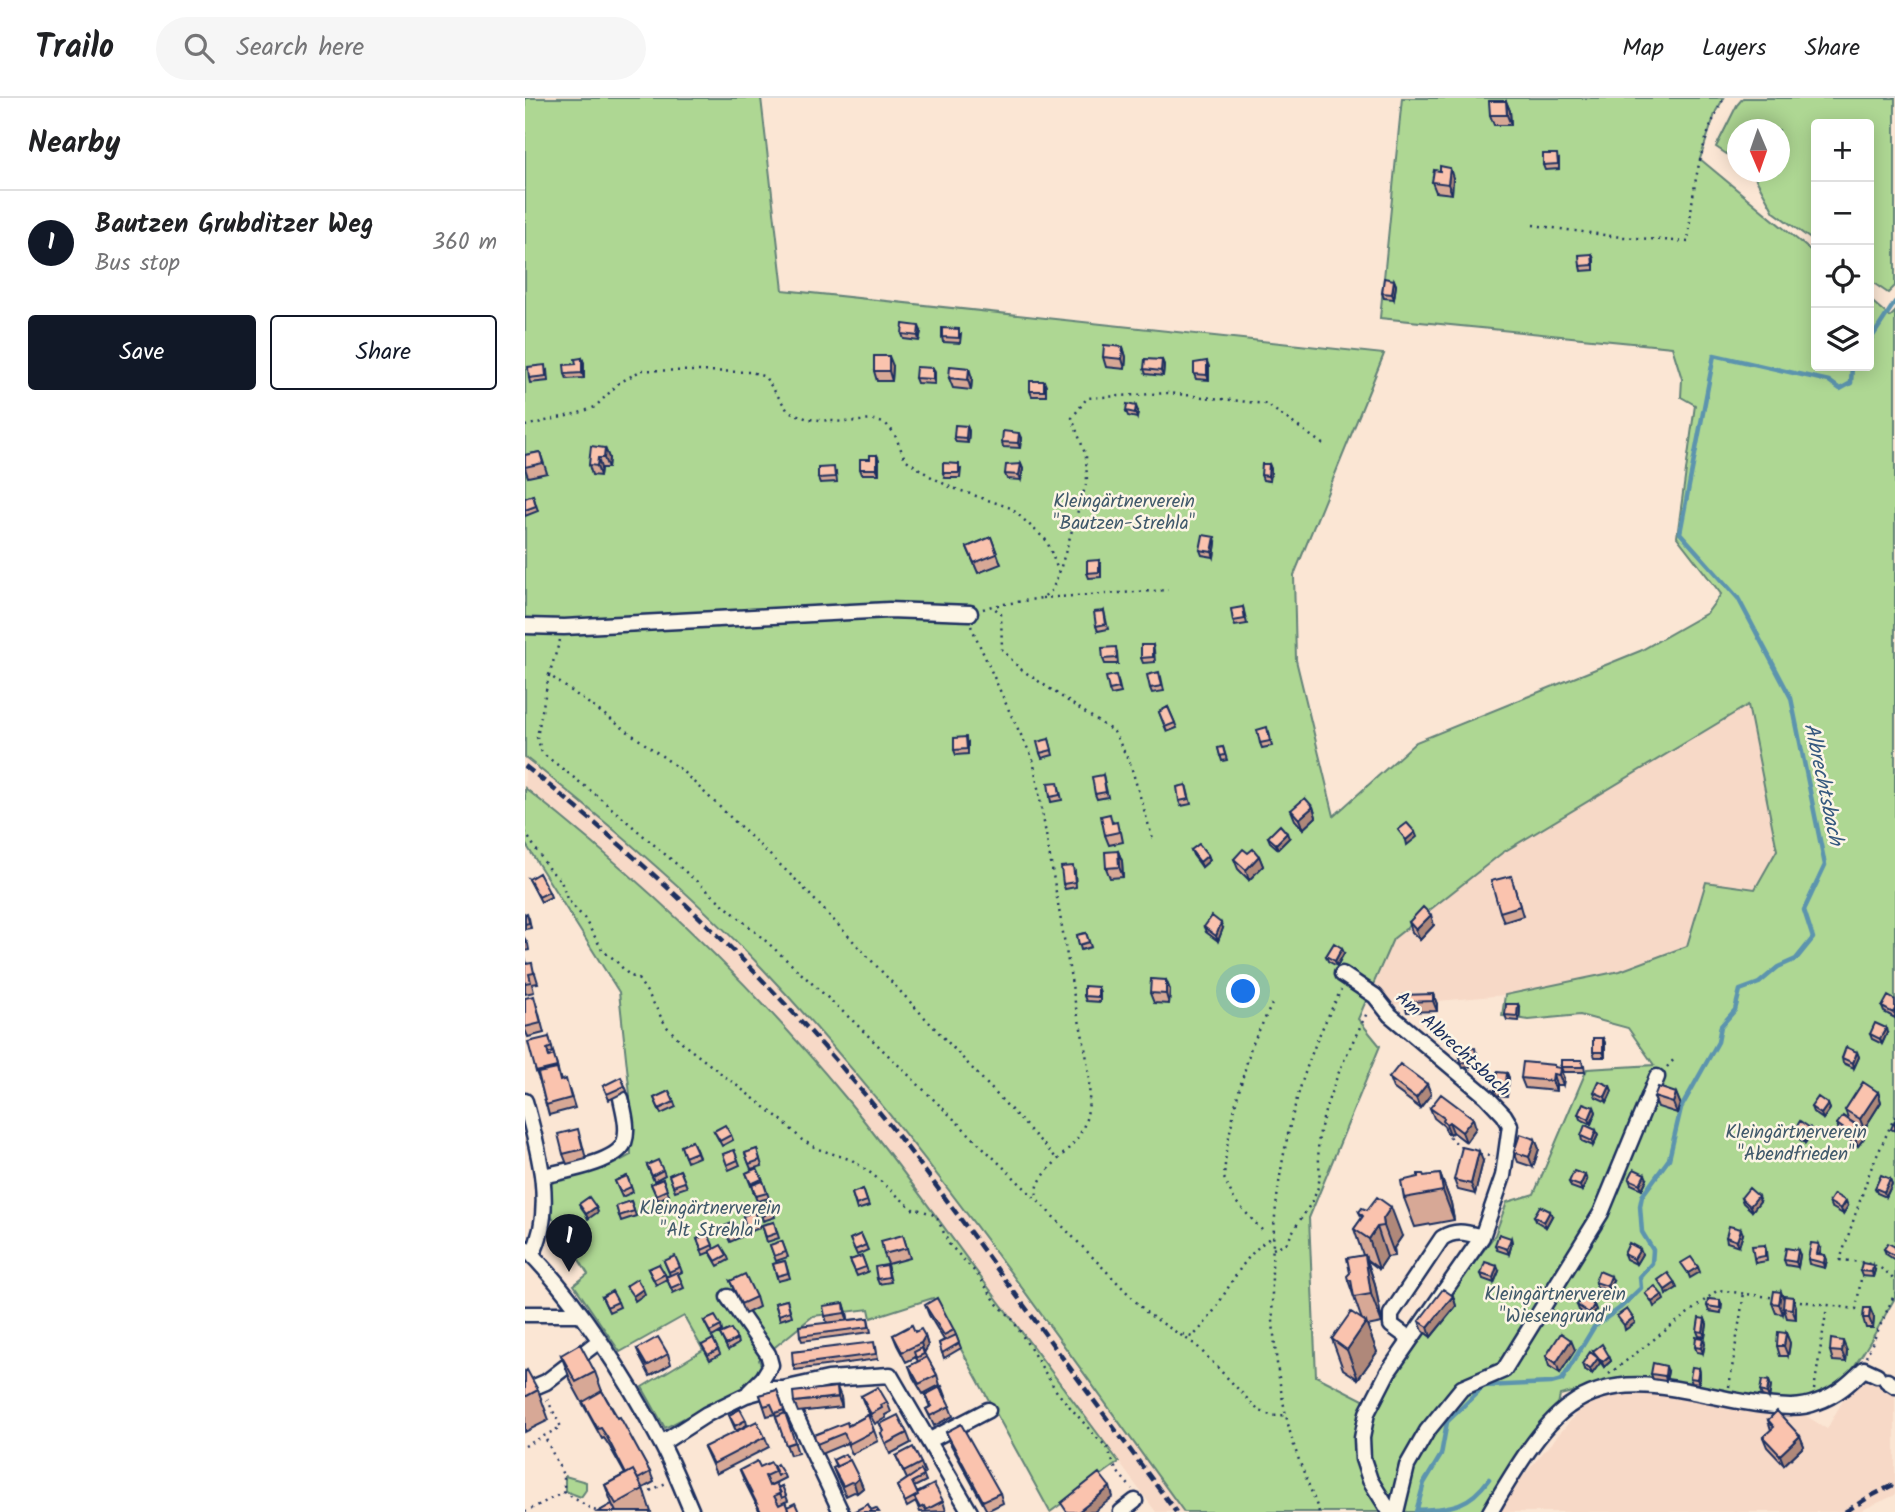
<!DOCTYPE html>
<meta charset="utf-8">
<style>
body{margin:0;font-family:Kalam,sans-serif;background:#f6f6f6;color:#202124}
.controls{position:absolute;right:21px;top:21px;display:grid;overflow:hidden;border-radius:7px;box-shadow:0 4px 18px #0003}
.controls button{width:63px;height:63px;display:grid;place-items:center;padding:0;border:0;border-bottom:2px solid #e0e0e0;background:#fff;color:#202124;font:35px sans-serif}
.compass{position:absolute;left:1202px;top:21px;width:63px;height:63px;border-radius:50%;background:#fff;box-shadow:0 4px 18px #0003;rotate:178deg}
.you{position:absolute;left:719px;top:894px;width:24px;height:24px;margin:-18px;border:5px solid #fff;border-radius:50%;background:#1a73e8;box-shadow:0 0 0 10px #1a73e833}
.badge{display:grid;place-items:center;width:46px;height:46px;border-radius:50%;background:#111827;color:#fff;font-size:23px;font-weight:700}
.pin{position:absolute;translate:-50% -58px;filter:drop-shadow(0 2px 4px #0008)}
.pin::after{content:'';position:absolute;top:37px;width:24px;height:21px;background:inherit;clip-path:polygon(0 0,100% 0,50% 100%)}
.list{margin:0;padding:0;list-style:none}
h2{display:flex;justify-content:space-between;align-items:center;height:91px;margin:0;padding:0 28px;font-size:30px}
h2 small{font-size:23px;font-weight:400;color:#757577}
.list li{display:grid;grid-template-columns:46px 1fr auto;gap:21px;align-items:center;box-sizing:border-box;height:105px;padding:0 28px;border-top:2px solid #e0e0e0}
.list b{display:block;font-size:26px;white-space:nowrap}
.list p{margin:0;font-size:23px;white-space:nowrap;color:#757577}
.list em{font-size:23px;font-style:normal;color:#757577}
.actions{display:flex;gap:14px;padding:21px 28px}
.actions a{flex:1;padding:16px 0;border:2px solid #111827;border-radius:7px;text-align:center;font-size:24px;color:#111827}
.actions .main{background:#111827;color:#fff}
.icon{flex:none;width:38px;height:38px;fill:none;stroke:currentColor;stroke-width:2;stroke-linecap:round;stroke-linejoin:round}
.map{position:relative;flex:none;width:1370px;height:1414px;overflow:hidden}
header{display:flex;align-items:center;gap:42px;box-sizing:border-box;height:98px;padding:0 35px;background:#fff;border-bottom:2px solid #e0e0e0}
header strong{font-size:33px}
nav{display:flex;gap:38px;margin-inline-start:auto;font-size:24px}
.search{width:490px;height:63px;background:#f6f6f6;display:flex;align-items:center;gap:18px;box-sizing:border-box;padding:0 24px;border-radius:38px;color:#757577;font-size:26px}
main{display:flex}
aside{flex:1;background:#fff}
.map>svg:first-child{display:block}
.built{fill:#f7d9c7}
.green{fill:#aed793;stroke:#648378;stroke-width:2;fill-rule:evenodd}
.lines{fill:none;stroke-linecap:round;stroke-linejoin:round}
.stream{stroke:#5c94ae;stroke-width:4.5}
.minor-casing{stroke:#1b2f5e;stroke-width:19}
.path{stroke:#1b2f5e;stroke-width:2.5;stroke-dasharray:2 5;stroke-linecap:butt}
.minor{stroke:#fcf5e5;stroke-width:14}
.rail{stroke:#1b2f5e;stroke-width:4.5;stroke-dasharray:10 5;stroke-linecap:butt}
.wall{fill:#d7a896;stroke:#1b2f5e;stroke-width:2}
.shaded-wall{fill:#af887a;stroke:#1b2f5e;stroke-width:2}
.building{fill:#fac3ae;stroke:#1b2f5e;stroke-width:2}
.labels{text-anchor:middle;stroke-width:5;stroke-linejoin:round;paint-order:stroke}
.park-label{font-size:19px;fill:#40596b;stroke:#fcf5e5}
.street-label{font-size:19px;fill:#1b2f5e;stroke:#fcf5e5}
.water-label{font-size:21px;font-style:italic;fill:#36597f;stroke:#fcf5e5}
</style>
<header>
<strong>Trailo</strong>
<div class="search"><svg class="icon" aria-label="search" viewBox="0 0 24 24"><circle cx="10" cy="10" r="6"/><path d="M15 15l6 6"/></svg>Search here</div>
<nav><a>Map</a><a>Layers</a><a>Share</a></nav>
</header>
<main>
<aside>
<h2>Nearby<small></small></h2>
<ul class="list">
<li><span class="badge">1</span><div><b>Bautzen Grubditzer Weg</b><p>Bus stop</p></div><em>360 m</em></li>
</ul>
<div class="actions"><a class="main">Save</a><a>Share</a></div>
</aside>
<div class="map">
<svg width="1370" height="1414" viewBox="0 0 1370 1414">
<rect width="100%" height="100%" fill="#fbe6d4"/>
<filter id="ink" filterUnits="userSpaceOnUse"><feTurbulence type="fractalNoise" baseFrequency=".0143" numOctaves="2"/><feDisplacementMap in="SourceGraphic" scale="14" xChannelSelector="R" yChannelSelector="G"/><feConvolveMatrix kernelMatrix="1 2 1 2 8 2 1 2 1" color-interpolation-filters="sRGB"/></filter>
<g filter="url(#ink)">
<path class="built" d="M1223,606L1252,752L1230,791L1181,784L1162,848L1095,873L980,897L868,907L848,891L868,841L977,755Z
M0,659L57,704L145,782L235,868L286,923L394,1053L659,1414H631L374,1068L319,998L216,885L128,800L40,721L0,690Z
M1339,1278L1347,1279L1370,1293V1397L1333,1414H972L989,1388L1053,1314L1066,1304L1094,1296L1117,1294L1280,1317L1302,1331L1318,1302L1334,1280Z"/>
<path class="green" d="M0,0H236L258,192L859,256L769,477L771,562L809,718L891,644L1115,553L1182,515L1196,496L1152,439L1170,307L1156,299L1157,281L1147,249L855,220L877,0H1199L1191,13L1175,61L1291,157V268H1344V201L1365,219L1370,214V1200C1356,1223 1333,1271 1312,1287C1300,1296 1282,1302 1267,1304L1088,1284L1035,1297L1033,1307L1017,1322L960,1414H659C524,1229 395,1037 237,870C165,794 82,724 0,659ZM1223,607L1252,752L1230,791L1181,784L1162,848L1095,873L980,897L977,918L1004,922L1055,917L1103,930L1129,967L1062,971L1009,1096L982,1104L970,1137L891,1243L869,1279L856,1306H846L791,1278L784,1120L855,948L833,921L868,841L977,755Z
M1218,0H1370V188L1363,195L1344,182V26H1291V145L1249,114L1227,74H1254V32H1212V63L1191,49L1212,7Z
M0,690C116,781 226,885 320,999C368,1058 412,1120 457,1181C502,1242 548,1303 594,1364L525,1414L408,1200L346,1220L344,1211L288,1218L234,1262L239,1274L222,1288L140,1330L117,1289L178,1252L159,1218L95,1254L49,1187L63,1176L26,1117V1085L89,1066L106,1057L105,997L94,894L0,745Z
M40,1378L61,1384V1392L56,1399L40,1393Z"/>
<g class="lines">
<path class="stream" d="M1344,244L1370,204
M892,1412C926,1410 943,1410 964,1381
M891,1414L899,1385L916,1357L922,1324L959,1288L1026,1285L1037,1282L1069,1229L1095,1210L1116,1190L1115,1179L1127,1165L1128,1152L1117,1134L1115,1108L1117,1098L1144,1061L1156,1010L1193,944L1196,928L1210,912L1215,892L1234,885L1253,869L1271,861L1288,840L1279,812L1300,767L1266,600L1213,500L1155,435L1189,257L1304,283L1315,291L1326,285L1327,268"/>
<defs>
<path id="minor" d="M0,528L39,529L364,512L445,515
M817,876L850,898L865,917L961,998L979,1017L985,1027L978,1078L957,1139L863,1274L842,1315L837,1340L838,1361L845,1382L865,1414
M0,1003C13,1050 31,1110 7,1157
M18,1078C38,1073 91,1065 99,1045C104,1031 99,1014 96,1000
M0,1150C50,1199 104,1283 136,1345C148,1367 157,1391 167,1414
M203,1199L243,1256L246,1267L238,1280L224,1294
M0,1216H54
M885,1241L866,1227V1216L917,1140C931,1131 942,1135 957,1139
M1362,1283L1370,1288
M258,1291L316,1414
M0,1293L21,1284L74,1243
M405,1342L463,1312
M137,1345L182,1316L221,1297L242,1291H258L303,1281L365,1277L445,1414
M596,1414L610,1403
M871,1414L882,1368L902,1333L937,1290L979,1272L1076,1115L1132,979
M965,1414C984,1382 1014,1329 1044,1308C1102,1265 1176,1301 1240,1307C1257,1309 1276,1311 1292,1304C1312,1297 1325,1285 1339,1271L1352,1277"/>
</defs>
<use href="#minor" class="minor-casing"/>
<path class="path" d="M1008,127L1086,138L1163,144C1167,95 1174,44 1199,0
M0,328L54,315L70,309L94,285L117,272L227,274L240,279L263,313L283,321L320,324L349,322L361,326L369,335L380,361L403,377L425,389L486,410L522,443L534,475L527,492L517,500L467,508
M534,475L562,383L561,358L547,320L562,300L643,295L741,306L799,347
M517,500L643,492
M458,511L467,508L476,516L477,551L494,570L589,634L605,665L629,745
M446,528L486,617L508,661L551,910C560,946 575,1006 553,1039C542,1055 523,1068 514,1085C512,1089 512,1096 511,1101
M35,542L24,577L155,671L272,783L533,1062
M24,577L12,639L17,655L70,696L242,844L328,923L511,1101L623,1216L671,1247L733,1312L747,1318L761,1317
M0,734L23,770L36,783L42,801L59,820L78,853L89,861L104,877L113,881L124,897L141,928L162,949L259,1024L277,1042L293,1051L327,1062L347,1076L389,1112L392,1111L407,1116L413,1122L424,1146L452,1176L473,1207L486,1219L532,1294L571,1339L582,1349L591,1372L607,1391
M1142,969L1151,959
M1370,1018L1345,1073L1315,1162C1337,1164 1357,1164 1370,1184
M923,1034L921,1036L938,1051
M955,1056L969,1059
M737,1132L710,1103L699,1080L701,1053L711,1004L726,949L747,906
M748,1151L763,1144C770,1125 785,1112 792,1092C798,1076 791,1056 794,1039C802,994 823,953 843,913
M1268,1202L1331,1211L1336,1181
M658,1236L667,1239C700,1209 709,1162 748,1138
M1341,1259L1370,1195
M1084,1276L1193,1192L1251,1200
M1204,1289L1219,1195
M1289,1292L1302,1209
M0,1348L36,1329L21,1299
M39,1394L68,1412L76,1414
M119,1396L141,1385
M0,1414L39,1394V1379L19,1337
M794,1414C785,1388 772,1361 765,1334C733,1209 744,1059 793,940C800,924 808,908 816,892"/>
<use href="#minor" class="minor"/>
<path class="rail" d="M0,668C120,763 232,868 331,986C381,1045 426,1108 472,1171C532,1252 591,1333 651,1414
M1320,1414L1344,1399L1370,1386"/>
</g>
<path class="wall" d="M981,3L985,13L986,27H969L965,17Z
M1034,61V71L1020,72L1018,67Z
M928,80L927,96L911,94L907,84Z
M1067,156L1069,161V172L1056,173L1055,168Z
M869,182L871,187L869,201L859,200L857,195Z
M396,233L394,243L379,241L377,236Z
M436,236L435,245L418,244L417,239Z
M598,249L601,259L600,271L581,269L578,259Z
M57,260L59,265V280L42,281L40,276Z
M637,262L639,267L638,278L621,276L619,271Z
M368,268L367,283H352L349,273Z
M684,269V282L671,281L669,276Z
M408,270L410,275V286L392,285L390,280Z
M22,272L23,283L5,285L4,280Z
M424,280H447L446,292L428,290Z
M519,283L521,288V298H507L505,293Z
M601,313H613L612,320L603,318Z
M442,328L444,333L443,345L431,344L429,339Z
M496,340L495,350L478,349L477,344Z
M80,350L84,360L83,370H76L75,378L67,377L64,367Z
M15,354L22,375L3,379L0,370V357Z
M352,357L354,362V376H337L335,371Z
M496,366L498,371L496,382L482,381L480,376Z
M744,366L746,371L745,383L738,382L736,377Z
M436,371L435,380H420L418,375Z
M311,374L312,384L295,385L293,380Z
M8,397L13,413L0,418V400Z
M466,439L476,466L453,475L442,449Z
M691,444L689,459L677,457L675,452Z
M574,462L576,467V479L564,480L562,475Z
M718,509L722,526L710,528L708,523Z
M579,513L583,531L573,533L571,528Z
M628,547L629,552L630,564L618,565L616,560Z
M592,554L593,566H580L578,561Z
M636,579L639,593L627,595L625,590Z
M593,582L596,595L586,597L584,592Z
M643,609L652,630L642,634L634,614Z
M744,634L747,648L737,650L735,645Z
M524,641L528,657L517,660L515,655Z
M443,644V656L431,657L429,652Z
M698,649L702,662L697,663L693,650Z
M578,677L583,699L572,701L570,696Z
M661,687L666,706L656,708L654,703Z
M534,689L537,702L526,704L525,699Z
M788,709L791,719L778,731L770,722L766,712Z
M588,724L596,734L598,744L584,747L580,737Z
M743,739L764,740L753,751L745,744Z
M666,752L683,757L685,762L677,769L668,757Z
M593,753L597,763L598,779L585,780L581,770Z
M723,755L734,758L738,768L724,782L713,771L709,761Z
M550,773L551,789L540,791L538,786Z
M4,781L24,794L26,799L16,804Z
M989,788L998,818L979,824L975,814Z
M0,816L4,820L6,830L0,831Z
M884,824L909,827L895,842L887,834Z
M679,829L698,830L693,843L681,834Z
M561,835L566,849L556,852L552,837Z
M0,841L3,846L4,852L0,853Z
M819,855L812,868L803,863L801,858Z
M0,859L2,866L10,875L13,885L7,886L9,894L0,896Z
M641,882L645,892L644,906L629,905L625,895Z
M573,889L575,894V904L561,903L559,898Z
M908,896L912,906V913L882,914L879,904Z
M0,900L12,908L19,935L3,939L0,932Z
M1370,902V920L1359,914L1357,909Z
M993,906L995,911L994,923L982,922L980,917Z
M1362,935L1357,946L1347,941L1345,936Z
M24,939L36,983L44,991L50,1010L24,1017L15,984L11,974Z
M1078,940L1080,945V959H1070L1068,954Z
M1332,954L1334,959L1329,970L1318,965L1317,960Z
M952,955L953,967L938,970L936,965Z
M1059,967L1060,974H1038L1036,969Z
M1030,969L1039,980L1038,987H1031V993L1000,990L996,980Z
M982,975L984,980L982,998L971,997L970,992Z
M864,980L902,986L906,996L895,1010L868,990Z
M78,988H100L102,993L84,1002Z
M1085,988L1087,993L1082,1004L1071,999L1069,994Z
M144,993L151,1009L136,1016L129,1000Z
M1353,994L1356,1004L1339,1031L1324,1022L1320,1012Z
M1151,995L1155,1005L1152,1015L1133,1009L1129,999Z
M1303,1006L1305,1011L1298,1021L1288,1014L1286,1009Z
M1069,1009L1071,1014L1066,1026L1055,1021L1053,1016Z
M905,1010L951,1030L941,1044L928,1034L925,1036L921,1033L919,1028L909,1020Z
M1312,1026L1335,1030L1339,1040L1333,1048L1315,1036Z
M1285,1030L1287,1035L1280,1045L1270,1038L1269,1033Z
M1071,1032L1073,1037L1068,1048L1057,1043L1056,1038Z
M189,1033L206,1037L208,1042L197,1048Z
M56,1041L61,1061L42,1066L38,1056Z
M1010,1041L1014,1051L1008,1069L993,1064L989,1054Z
M167,1043L174,1059L162,1064L156,1048Z
M232,1051L237,1068L226,1071L220,1055Z
M209,1052L215,1067L204,1072L198,1056Z
M958,1063L950,1096L933,1092L929,1082Z
M122,1067L138,1072L140,1077L129,1083Z
M232,1070L238,1083L244,1100L232,1103L221,1075Z
M155,1072L162,1089L150,1093L144,1077Z
M915,1076L926,1105L929,1122L890,1129L879,1100L893,1079Z
M102,1078L108,1094L97,1099L90,1083Z
M138,1081L144,1097L133,1102L126,1086Z
M1104,1081H1122L1117,1091L1106,1086Z
M1365,1081L1367,1086L1361,1099L1352,1095L1350,1090Z
M1062,1082L1057,1093L1046,1089L1044,1084Z
M338,1091L344,1108L332,1112L327,1095Z
M1216,1100L1235,1103L1227,1113L1218,1105Z
M106,1103L111,1118L96,1123L91,1108Z
M245,1103L250,1119L238,1123L233,1106Z
M1304,1104L1323,1108L1318,1116L1306,1109Z
M229,1113L235,1130L223,1134L218,1118Z
M834,1114L877,1138L869,1150L870,1158L862,1159L854,1171L842,1162L850,1186L857,1225L842,1228L852,1254L833,1281L818,1271L807,1241L837,1222L823,1182L825,1175L838,1157L829,1131L837,1120Z
M1009,1118H1027L1021,1129L1011,1123Z
M249,1124L254,1140L242,1144L237,1127Z
M198,1129L214,1134L216,1139L205,1144Z
M183,1136L189,1151L202,1157L204,1162L193,1168L185,1154L178,1157L172,1141Z
M336,1136L343,1152L332,1157L325,1141Z
M1218,1136L1214,1148L1202,1144L1201,1139Z
M378,1137L385,1160L363,1166L359,1156Z
M986,1140L987,1145L984,1156L972,1152L970,1147Z
M257,1143L263,1159L251,1163L245,1147Z
M1240,1147L1241,1152L1242,1163L1230,1165L1229,1160Z
M1370,1149V1162L1361,1156L1359,1151Z
M1296,1151L1295,1156L1300,1157L1302,1162L1300,1170L1284,1166L1283,1161Z
M1099,1156H1117L1111,1166L1101,1161Z
M1275,1157L1273,1169L1261,1167L1259,1162Z
M337,1158L343,1174L332,1178L325,1162Z
M139,1163L155,1169L157,1174L153,1176L159,1190L148,1195L142,1181L131,1187L123,1171L140,1176L141,1179L145,1177Z
M260,1163L265,1180L253,1183L248,1166Z
M362,1167L366,1184L354,1186L352,1181Z
M1350,1172L1348,1179L1337,1178L1335,1173Z
M974,1173L969,1185L958,1181L956,1176Z
M205,1183L231,1199L234,1209L220,1216Z
M1088,1183L1083,1193L1072,1189L1070,1184Z
M1256,1194L1259,1202L1268,1199L1271,1209V1221L1262,1220L1259,1211L1258,1216L1251,1215L1247,1205Z
M928,1198L931,1208L906,1239L898,1233L894,1223Z
M77,1199L93,1204L95,1209L84,1214Z
M262,1202L267,1218L255,1222L250,1205Z
M1195,1202L1197,1207L1196,1215L1184,1213L1182,1208Z
M319,1205L322,1215L323,1222L343,1220L346,1234L277,1243L275,1238L302,1225L300,1218Z
M400,1207L429,1232L436,1250L419,1260L414,1245L419,1242L404,1217Z
M1052,1207H1069L1071,1212L1065,1220L1054,1212Z
M1338,1220H1349L1348,1230H1341Z
M1180,1221L1182,1226L1180,1239L1174,1238L1172,1233Z
M179,1223L196,1228L197,1233L187,1239Z
M390,1234L400,1238L403,1248L399,1255L412,1277L415,1287L398,1296L388,1279L384,1268L393,1264L391,1259L381,1264L372,1247L368,1237Z
M1261,1235L1265,1245L1263,1258H1255L1252,1248Z
M195,1236L212,1241L213,1246L203,1252Z
M1178,1240L1180,1245L1178,1255L1172,1254L1170,1249Z
M177,1247L193,1251L195,1256L185,1262Z
M351,1249L353,1261L270,1272L268,1267Z
M112,1251L143,1256L146,1266L125,1278L116,1261Z
M1050,1252L1035,1275L1024,1268L1021,1258Z
M1068,1253L1084,1258L1086,1263L1079,1269L1075,1264L1067,1276L1059,1271L1057,1266L1070,1258Z
M1305,1253H1322L1321,1264L1308,1263Z
M36,1257L70,1274L77,1293L125,1374L129,1384L118,1390L126,1414H73L87,1406L80,1387L100,1376L85,1349L79,1340L77,1341L47,1286Z
M1174,1270L1175,1275L1174,1286L1167,1285L1165,1280Z
M1143,1273L1141,1283L1128,1281L1126,1276Z
M0,1274L13,1292L24,1322L0,1334Z
M1244,1283L1246,1288L1244,1300L1237,1298L1235,1293Z
M252,1292L273,1355L265,1357L250,1316L242,1318L235,1297Z
M419,1293L421,1298H420L428,1318L409,1328L401,1311L405,1309L400,1297Z
M336,1298L362,1304L366,1314L360,1317L361,1320L350,1326L340,1308Z
M316,1299L317,1309L273,1314L269,1304Z
M204,1317L221,1322L222,1327L211,1333Z
M343,1317L353,1343L327,1356L322,1345L296,1356L289,1337L323,1328Z
M1243,1322L1275,1338L1279,1348L1259,1367L1242,1349L1238,1339L1246,1332Z
M355,1326L382,1335L386,1345L365,1356L356,1335L358,1334Z
M421,1334L475,1395L478,1405L462,1413L425,1345Z
M240,1339L244,1349L191,1376L179,1349Z
M371,1358L396,1365L400,1375L398,1376L401,1383L389,1389L392,1395L418,1403L421,1413L395,1414L391,1404L382,1409L372,1388L382,1381Z
M308,1362L334,1380L338,1390L332,1395L329,1394L321,1398L312,1380L308,1370L311,1369Z
M248,1369L258,1375L260,1380L244,1388L253,1390L257,1388L263,1403L260,1404L262,1409L274,1414H235L219,1382L215,1372Z"/>
<path class="shaded-wall" d="M981,3L985,13L986,27L982,17Z
M925,70L928,80L927,96L923,86Z
M869,182L871,187L869,201L867,196Z
M394,228L396,233L394,243L393,238Z
M598,249L601,259L600,271L597,261Z
M364,258L368,268L367,283L364,273Z
M57,260L59,265V280L57,275Z
M637,262L639,267L638,278L636,273Z
M682,263L684,269V282L682,277Z
M408,270L410,275V286L408,281Z
M444,270L447,280L446,292L443,282Z
M611,308L613,313L612,320L610,315Z
M442,328L444,333L443,345L441,340Z
M494,335L496,340L495,350L493,345Z
M80,350L84,360L83,370L79,360Z
M352,357L354,362V376L352,371Z
M73,360L76,370L75,378L72,368Z
M496,366L498,371L496,382L494,377Z
M744,366L746,371L745,383L743,378Z
M690,439L691,444L689,459L687,454Z
M788,709L791,719L778,731L774,721Z
M890,734L892,739L882,747L881,742Z
M762,735L764,740L753,751L751,746Z
M593,753L597,763L598,779L594,769Z
M683,757L685,762L677,769L675,764Z
M734,758L738,768L724,782L721,772Z
M906,817L909,827L895,842L891,832Z
M696,825L698,830L693,843L691,838Z
M817,850L819,855L812,868L810,863Z
M641,882L645,892L644,906L641,896Z
M908,896L912,906V913L908,903Z
M993,906L995,911L994,923L992,918Z
M1361,930L1362,935L1357,946L1355,941Z
M1078,940L1080,945V959L1078,954Z
M1332,954L1334,959L1329,970L1328,965Z
M1035,970L1039,980L1038,987L1034,977Z
M982,975L984,980L982,998L980,993Z
M1028,976L1031,987V993L1027,983Z
M902,986L906,996L895,1010L891,1000Z
M1085,988L1087,993L1082,1004L1080,999Z
M1353,994L1356,1004L1339,1031L1335,1021Z
M1151,995L1155,1005L1152,1015L1148,1005Z
M1303,1006L1305,1011L1298,1021L1296,1016Z
M1069,1009L1071,1014L1066,1026L1064,1021Z
M948,1020L951,1030L941,1044L937,1034Z
M924,1024L928,1034L925,1036L921,1026Z
M1285,1030L1287,1035L1280,1045L1279,1040Z
M1335,1030L1339,1040L1333,1048L1329,1038Z
M1071,1032L1073,1037L1068,1048L1067,1043Z
M1010,1041L1014,1051L1008,1069L1004,1059Z
M954,1053L958,1063L950,1096L946,1086Z
M915,1076L926,1105L929,1122L918,1093Z
M1120,1076L1122,1081L1117,1091L1115,1086Z
M1060,1077L1062,1082L1057,1093L1055,1088Z
M1365,1081L1367,1086L1361,1099L1359,1094Z
M1233,1098L1235,1103L1227,1113L1225,1108Z
M1321,1103L1323,1108L1318,1116L1316,1111Z
M71,1109L73,1114L63,1121L61,1116Z
M866,1109L877,1138L869,1150L870,1158L859,1128L858,1121Z
M1025,1113L1027,1118L1021,1129L1019,1124Z
M852,1129L862,1159L854,1171L844,1141Z
M1216,1131L1218,1136L1214,1148L1212,1143Z
M986,1140L987,1145L984,1156L982,1151Z
M1294,1146L1296,1151L1294,1161L1292,1156Z
M1115,1151L1117,1156L1111,1166L1109,1161Z
M1273,1152L1275,1157L1273,1169L1271,1164Z
M840,1157L850,1186L857,1225L846,1196Z
M1300,1157L1302,1162L1300,1170L1299,1165Z
M1348,1167L1350,1172L1348,1179L1347,1174Z
M972,1168L974,1173L969,1185L968,1180Z
M1173,1169L1175,1174L1165,1180L1163,1175Z
M1086,1178L1088,1183L1083,1193L1082,1188Z
M1150,1185L1152,1190L1141,1197L1140,1192Z
M118,1191L120,1196L110,1203L108,1198Z
M1256,1194L1260,1204L1258,1216L1254,1206Z
M1137,1197L1139,1202L1129,1209L1127,1204Z
M928,1198L931,1208L906,1239L903,1229Z
M1268,1199L1271,1209V1221L1267,1211Z
M319,1205L322,1215L324,1225L320,1215Z
M1069,1207L1071,1212L1065,1220L1064,1215Z
M1345,1210L1349,1220L1348,1230L1344,1220Z
M1108,1220L1110,1225L1100,1232L1099,1227Z
M1180,1221L1182,1226L1180,1239L1178,1234Z
M841,1224L852,1254L833,1281L822,1252Z
M1261,1235L1265,1245L1263,1258L1259,1248Z
M400,1238L403,1248L399,1255L396,1245Z
M1178,1240L1180,1245L1178,1255L1176,1250Z
M1046,1242L1050,1252L1035,1275L1031,1265Z
M1318,1243L1322,1253L1321,1264L1317,1254Z
M1084,1258L1086,1263L1079,1269L1077,1264Z
M1073,1260L1075,1265L1067,1276L1065,1271Z
M1141,1268L1143,1273L1141,1283L1140,1278Z
M1174,1270L1175,1275L1174,1286L1172,1281Z
M1244,1283L1246,1288L1244,1300L1242,1295Z
M312,1289L316,1299L317,1309L313,1299Z
M1275,1338L1279,1348L1259,1367L1255,1357Z
M334,1380L338,1390L332,1395L329,1385Z
M585,1389L588,1399L569,1414H553Z"/>
<path class="building" d="M964,3H981L982,17H965Z
M1018,56H1032L1033,66L1018,67Z
M915,68L925,70L923,86L907,84L909,72L915,73Z
M1067,156L1068,167L1055,168L1054,157Z
M859,180L869,182L867,196L857,195Z
M378,226L394,228L393,238L377,236Z
M417,230L434,231V240L417,239Z
M579,247L598,249L597,261L578,259Z
M349,258H364V273H349Z
M57,260V275L40,276L39,267L51,266L50,261Z
M620,261L637,262L636,273L619,271Z
M682,263V277L669,276V265Z
M20,267L21,278L4,280L3,269Z
M425,268L444,270L443,282L424,280Z
M391,269L408,270V281L390,280Z
M505,283H519V293H505Z
M602,306L611,308L610,315L601,313Z
M430,327L442,328L441,340L429,339Z
M478,333L494,335L493,345L477,344Z
M66,348L80,350L79,360H73L72,368L64,367Z
M15,354L18,365L0,369V357Z
M345,357H352V371H335V361H345Z
M418,365L434,366V375H418Z
M496,366L494,377L480,376L481,367Z
M737,366H744L743,378L736,377Z
M309,369L310,379L293,380V370Z
M8,397L11,408L0,412V400Z
M678,437L690,439L687,454L675,452Z
M466,439L472,456L449,465L442,449Z
M574,462V474L562,475V463Z
M718,509L720,521L708,523L706,511Z
M579,513L581,526L571,528L569,514Z
M616,547H628V559L616,560Z
M591,549L592,560L578,561L577,550Z
M634,574L637,588L625,590L622,577Z
M591,577L594,590L584,592L581,579Z
M643,609L650,625L640,629L634,614Z
M742,629L745,643L735,645L732,632Z
M441,639L442,651L429,652V640Z
M524,641L527,652L515,655L512,644Z
M698,649L700,657L695,658L693,650Z
M578,677L581,694L570,696L567,679Z
M533,684L535,697L525,699L523,685Z
M661,687L664,701L654,703L652,689Z
M780,700L788,709L774,721L766,712Z
M585,716L587,725L592,724L594,734L580,737L576,718Z
M882,725L890,734L881,742L873,732Z
M755,727L762,735L751,746L743,739Z
M674,746L683,757L675,764L666,752Z
M718,751L723,755L728,751L734,758L721,772L709,761Z
M593,753L594,769L581,770L580,754Z
M548,768L550,784L538,786L536,769Z
M14,775L24,794L14,799L4,781Z
M986,778L995,808L975,814L966,783Z
M898,809L906,817L891,832L884,824Z
M2,815L4,825L0,826V816Z
M687,818L696,825L691,838L679,829Z
M561,835L564,844L554,847L552,837Z
M809,845L817,850L810,863L801,858Z
M0,860L1,866L7,865L9,875L4,876L6,884L0,885Z
M626,881L641,882V896L625,895Z
M559,888L573,889V899L559,898Z
M908,896V903L879,904L878,897Z
M9,898L16,925L0,929V900Z
M1363,898L1370,902V911L1368,915L1357,909Z
M981,906H993L992,918L980,917Z
M1350,925L1361,930L1355,941L1345,936Z
M24,939L27,949L22,951L24,959L29,957L32,969L11,974L3,944Z
M1068,940H1078V954H1068Z
M1321,949L1332,954L1328,965L1317,960Z
M950,950L952,962L936,965L934,952Z
M28,954L30,962L29,957L24,959L23,956Z
M1036,962H1057L1058,969H1036Z
M998,964L1029,967V969L1035,970L1034,977L1028,976L1027,983L996,980Z
M875,966L902,986L891,1000L864,980Z
M32,971L35,983L41,981L46,1000L21,1007L13,975Z
M972,974L982,975L980,993L970,992Z
M96,979L100,988L82,996L78,988Z
M1074,983L1085,988L1080,999L1069,994Z
M1338,984L1353,994L1335,1021L1320,1012Z
M1133,989L1151,995L1148,1005L1129,999Z
M144,993L149,1004L134,1011L129,1000Z
M916,996L948,1020L937,1034L924,1024L921,1026L918,1023L919,1020L905,1010Z
M1293,999L1303,1006L1296,1016L1286,1009Z
M1058,1005L1069,1009L1064,1021L1053,1016Z
M1318,1018L1335,1030L1329,1038L1312,1026Z
M1370,1022V1033L1366,1031Z
M1275,1023L1285,1030L1279,1040L1269,1033Z
M200,1027L206,1037L195,1043L189,1033Z
M1060,1027L1071,1032L1067,1043L1056,1038Z
M53,1031L58,1051L38,1056L33,1036Z
M995,1036L1010,1041L1004,1059L989,1054Z
M167,1043L172,1054L160,1059L156,1048Z
M937,1049L954,1053L946,1086L929,1082Z
M232,1051L235,1062L224,1066L220,1055Z
M209,1052L213,1062L202,1067L198,1056Z
M133,1062L138,1072L127,1078L122,1067Z
M232,1070L237,1081L226,1086L221,1075Z
M1109,1071L1120,1076L1115,1086L1104,1081Z
M155,1072L160,1084L148,1088L144,1077Z
M1049,1073L1060,1077L1055,1088L1044,1084Z
M893,1076H898L899,1078L915,1076L918,1093L879,1100L876,1083L893,1079Z
M1356,1077L1365,1081L1359,1094L1350,1090Z
M102,1078L106,1089L95,1094L90,1083Z
M138,1081L142,1092L131,1097L126,1086Z
M238,1083L242,1095L231,1098L227,1087Z
M1224,1090L1233,1098L1225,1108L1216,1100Z
M338,1091L342,1103L331,1107L327,1095Z
M1309,1096L1321,1103L1316,1111L1304,1104Z
M64,1099L71,1109L61,1116L54,1106Z
M852,1099L866,1109L858,1121L859,1128L852,1129L844,1141L829,1131L838,1118L834,1114L837,1110L842,1112Z
M106,1103L109,1113L94,1118L91,1108Z
M245,1103L248,1114L237,1118L233,1106Z
M1015,1108L1025,1113L1019,1124L1009,1118Z
M229,1113L233,1125L221,1129L218,1118Z
M209,1124L214,1134L203,1139L198,1129Z
M249,1124L252,1135L241,1139L237,1127Z
M1204,1128L1216,1131L1212,1143L1201,1139Z
M183,1136L188,1147L177,1152L172,1141Z
M336,1136L341,1147L330,1152L325,1141Z
M974,1136L986,1140L982,1151L970,1147Z
M378,1137L382,1150L359,1156L356,1143Z
M257,1143L261,1154L249,1158L245,1147Z
M1104,1145L1115,1151L1109,1161L1099,1156Z
M1286,1145L1294,1146L1292,1156L1300,1157L1299,1165L1283,1161Z
M1363,1145L1370,1149V1158L1359,1151Z
M196,1147L202,1157L191,1163L185,1153Z
M1240,1147V1158L1229,1160L1227,1148Z
M1261,1150L1273,1152L1271,1164L1259,1162Z
M840,1157L846,1196L829,1199L826,1182H823L822,1178L825,1175L822,1160Z
M150,1158L155,1169L144,1174L139,1163Z
M337,1158L341,1169L330,1173L325,1162Z
M1166,1159L1173,1169L1163,1175L1156,1165Z
M260,1163L263,1175L252,1178L248,1166Z
M960,1164L972,1168L968,1180L956,1176Z
M1337,1165L1348,1167L1347,1174L1335,1173Z
M134,1166L140,1176L129,1182L123,1171Z
M362,1167L364,1179L352,1181L350,1169Z
M1074,1173L1086,1178L1082,1188L1070,1184Z
M152,1174L157,1185L146,1190L141,1179Z
M1143,1175L1150,1185L1140,1192L1133,1182Z
M220,1176L231,1199L216,1206L205,1183Z
M112,1181L118,1191L108,1198L101,1188Z
M1130,1188L1137,1197L1127,1204L1120,1195Z
M918,1191L928,1198L903,1229L894,1223Z
M87,1193L93,1204L82,1209L77,1199Z
M1249,1193L1256,1194L1254,1206L1247,1205Z
M1259,1198L1268,1199L1267,1211L1258,1210Z
M1058,1199L1069,1207L1064,1215L1052,1207Z
M412,1200L429,1232L419,1237L400,1207Z
M1183,1201L1195,1202V1210L1182,1208Z
M262,1202L265,1213L254,1217L250,1205Z
M319,1205L320,1215L300,1218L298,1208Z
M1339,1210H1345L1344,1220H1338Z
M1102,1211L1108,1220L1099,1227L1092,1218Z
M826,1214L841,1224L822,1252L807,1241Z
M190,1218L196,1228L185,1234L179,1223Z
M343,1220L344,1229L275,1238L274,1228Z
M1174,1220L1180,1221L1178,1234L1172,1233Z
M387,1227L390,1234L396,1231L400,1238L396,1245L377,1254L368,1237Z
M206,1231L212,1241L201,1247L195,1236Z
M1253,1234L1261,1235L1259,1248H1252Z
M1036,1235L1046,1242L1031,1265L1021,1258Z
M431,1237L434,1245L417,1255L414,1245Z
M133,1239L143,1256L122,1268L112,1251Z
M1171,1239L1178,1240L1176,1250L1170,1249Z
M188,1241L193,1251L183,1257L177,1247Z
M1306,1241L1318,1243L1317,1254L1305,1253Z
M349,1244L351,1256L268,1267L267,1254Z
M55,1246L70,1274L51,1284L36,1257Z
M1077,1246L1084,1258L1077,1264L1068,1253Z
M397,1250L399,1256L391,1260L389,1254Z
M1065,1254L1073,1260L1065,1271L1057,1266Z
M402,1259L412,1277L394,1286L384,1268Z
M1128,1265L1141,1268L1140,1278L1126,1276Z
M1167,1269L1174,1270L1172,1281L1165,1280Z
M2,1272L13,1292L0,1299V1274Z
M1237,1282L1244,1283L1242,1295L1235,1293Z
M417,1288L419,1293L417,1294L415,1289L400,1297L402,1302L400,1297Z
M312,1289L313,1299L269,1304L268,1294Z
M353,1289L362,1304L356,1307L357,1310L346,1316L336,1298Z
M415,1289L425,1308L405,1318L401,1311L407,1308L400,1297Z
M252,1292L259,1312L250,1315L246,1306L239,1308L235,1297Z
M77,1293L92,1320L95,1319L125,1374L113,1381L108,1372L101,1376L82,1339L76,1330L73,1331L58,1304Z
M215,1311L221,1322L210,1328L204,1317Z
M1252,1313L1275,1338L1255,1357L1238,1339L1249,1329L1243,1322Z
M260,1315L270,1344L261,1347L251,1319Z
M343,1317L349,1333L324,1346L319,1335L292,1346L289,1337L322,1324L323,1328Z
M373,1317L382,1335L361,1346L356,1335L359,1333L355,1326Z
M232,1323L240,1339L188,1366L179,1349Z
M436,1326L475,1395L458,1403L421,1334Z
M388,1349L396,1365L379,1374L371,1358Z
M320,1356L324,1362L312,1369L308,1362Z
M325,1362L334,1380L329,1385L326,1384L318,1388L308,1370Z
M232,1363L235,1369L246,1364L251,1373L240,1378L244,1388L251,1385L256,1395L249,1398L254,1407L260,1404L264,1414H236L215,1372Z
M252,1366L258,1375L252,1378L248,1369Z
M108,1372L118,1391L91,1406L80,1387Z
M396,1372L399,1378L387,1384L393,1397L380,1404L372,1388Z
M574,1375L585,1389L553,1414H542L536,1405Z
M409,1386L418,1403L401,1412L399,1408L395,1410L389,1399L393,1397L392,1395Z
M257,1388L261,1398L257,1400L253,1390Z
M270,1405L274,1414H264L262,1409Z
M87,1406L91,1414H73Z
M343,1406L346,1412L351,1410L354,1414H328Z"/>
</g>
<g class="labels">
<g class="park-label">
<text x="599" y="409">Kleingärtnerverein<tspan x="599" dy="22">"Bautzen-Strehla"</tspan></text>
<text x="1271" y="1040">Kleingärtnerverein<tspan x="1271" dy="22">"Abendfrieden"</tspan></text>
<text x="185" y="1116">Kleingärtnerverein<tspan x="185" dy="22">"Alt Strehla"</tspan></text>
<text x="1030" y="1202">Kleingärtnerverein<tspan x="1030" dy="22">"Wiesengrund"</tspan></text>
</g>
<g class="street-label">
<text transform="translate(929 945) rotate(42)" y="7">Am Albrechtsbach</text>
</g>
<g class="water-label">
<text transform="translate(1299 686) rotate(78)" y="7">Albrechtsbach</text>
</g>
</g>
</svg>
<div class="controls">
<button>+</button>
<button>−</button>
<button><svg class="icon" aria-label="locate" viewBox="0 0 24 24"><circle cx="12" cy="12" r="6"/><path d="M12 2v4M12 18v4M2 12h4M18 12h4"/></svg></button>
<button><svg class="icon" aria-label="layers" viewBox="0 0 24 24"><path d="M12 4l9 5-9 5-9-5zM3 14l9 5 9-5"/></svg></button>
</div>
<svg class="compass" viewBox="-18 -18 36 36"><path d="M0-13l5 13h-10z" fill="#e53935"/><path d="M0 13l5-13h-10z" fill="#757577"/></svg>
<div class="you"></div>
<div class="pin badge" style="left:44px;top:1174px">1</div>
</div>
</main>
